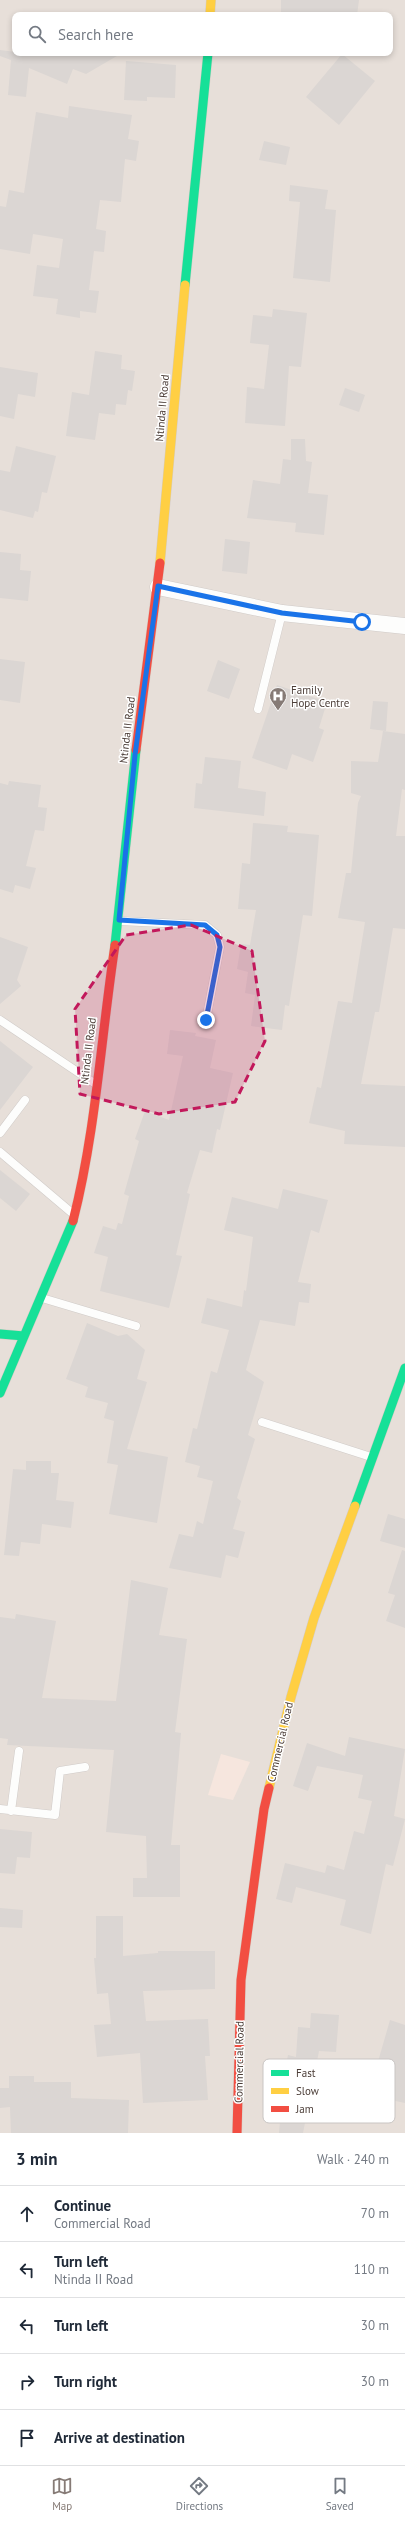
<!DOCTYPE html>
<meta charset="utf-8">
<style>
body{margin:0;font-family:"PT Sans",sans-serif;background:#f2f2f3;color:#1f2937}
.stop{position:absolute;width:12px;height:12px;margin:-9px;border:3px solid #1a73e8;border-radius:50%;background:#fff}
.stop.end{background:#1a73e8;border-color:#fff;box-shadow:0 1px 4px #0008}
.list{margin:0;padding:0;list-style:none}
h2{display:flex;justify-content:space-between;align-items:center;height:52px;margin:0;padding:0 16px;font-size:17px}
h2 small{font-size:13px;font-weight:400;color:#747a83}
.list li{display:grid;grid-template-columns:26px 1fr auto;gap:12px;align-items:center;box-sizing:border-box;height:56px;padding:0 16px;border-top:1px solid #e0e1e3}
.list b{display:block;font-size:15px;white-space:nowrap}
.list p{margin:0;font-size:13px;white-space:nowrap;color:#747a83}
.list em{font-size:13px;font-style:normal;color:#747a83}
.icon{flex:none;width:22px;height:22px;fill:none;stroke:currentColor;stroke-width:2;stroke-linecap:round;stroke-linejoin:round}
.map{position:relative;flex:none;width:405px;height:2133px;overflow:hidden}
.search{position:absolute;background:#fff;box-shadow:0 2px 6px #0003;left:12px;right:12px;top:12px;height:44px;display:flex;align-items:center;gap:10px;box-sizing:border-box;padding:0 14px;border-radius:8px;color:#747a83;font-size:15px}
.sheet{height:332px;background:#fff}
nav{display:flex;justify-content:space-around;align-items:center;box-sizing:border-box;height:56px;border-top:1px solid #e0e1e3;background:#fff;font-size:11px;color:#747a83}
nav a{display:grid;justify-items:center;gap:2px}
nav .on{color:#867b76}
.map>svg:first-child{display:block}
.residential{fill:#e7dfd9;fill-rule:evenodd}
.commercial{fill:#f6e6de}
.building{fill:#dbd6d3}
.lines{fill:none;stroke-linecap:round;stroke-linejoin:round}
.lane-casing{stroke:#d0cbc8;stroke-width:9}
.street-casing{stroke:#d0cbc8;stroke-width:17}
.fast-casing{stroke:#d5ccc4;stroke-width:10}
.slow-casing{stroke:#d5ccc4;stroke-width:10}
.jam-casing{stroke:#d5ccc4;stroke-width:10}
.lane{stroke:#fdfdfc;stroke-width:8}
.street{stroke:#fdfdfc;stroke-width:16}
.fast{stroke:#16e098;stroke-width:9}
.slow{stroke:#ffcf43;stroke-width:9}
.jam{stroke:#f24e42;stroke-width:9}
.route{stroke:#1a73e8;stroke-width:5}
.marked{fill:#c2185b;fill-opacity:0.2;stroke:#c2185b;stroke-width:3;stroke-dasharray:8 5;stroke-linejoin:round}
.labels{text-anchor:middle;stroke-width:3;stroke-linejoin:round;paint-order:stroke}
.street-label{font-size:11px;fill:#4b3d37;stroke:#fff}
.poi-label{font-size:11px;fill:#4b3d37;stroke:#fff;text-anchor:start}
.key{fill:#fff;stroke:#c9c5c3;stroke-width:1}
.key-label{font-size:11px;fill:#4b3d37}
</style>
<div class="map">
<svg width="405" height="2133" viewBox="0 0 405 2133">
<rect width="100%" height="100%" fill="#f3efec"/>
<path class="residential" d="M0,0H405V2133H0ZM15,15H390V53H15Z"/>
<path class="commercial" d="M221,1754L250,1762L233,1800L208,1795Z"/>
<path class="building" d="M281,0H359L357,15H281Z
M0,50L38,55L36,53H122L86,74L73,69L67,84L29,68L26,97L8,95L11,60L0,56Z
M342,54L375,81L339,125L306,97Z
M126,61L176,65L175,98L147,97V101L124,100Z
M69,106L132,115L128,139L139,141L136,161L125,159L121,202L100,200L96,229L106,231L104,252L94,251L89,290L99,291L96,313L80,311V318L56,314L58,299L33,296L37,265L59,268L63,239L33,234L30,254L0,249V206L6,207L9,190L24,193L36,112L68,118Z
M264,141L290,147L286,165L259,160Z
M290,185L328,190L325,209L336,210L330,282L293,278L300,202L289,201Z
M273,309L307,313L301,367L289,366L285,426L245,423L247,387L264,389L269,345L250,343L253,315L272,317Z
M95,351L122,355L121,369L135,371L132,391L128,390L126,405L116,404L115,415L99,413L95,440L66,436L72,392L89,395Z
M0,367L38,373L35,397L18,394L14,419L0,416Z
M345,388L365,395L359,412L339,405Z
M291,439H305L306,461L312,462L308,493L328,495L324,535L295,532L296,523L247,518L253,480L280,484L283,459L291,460Z
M16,446L56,456L47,493L42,492L38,512L35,511L33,518L0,510V470L10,472Z
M225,539L250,542L247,574L222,571Z
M0,552L21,554L20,570L31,571L28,601L0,598Z
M0,659L25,662L20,703L0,700Z
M218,660L240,669L229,699L207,691Z
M277,685L327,702L319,728L324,730L313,762L292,754L287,770L252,758Z
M373,701L388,702L386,731L370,729Z
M383,731L405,734V790L402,789L396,836H405V929L393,928L379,1012H375L361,1084L405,1086V1147L344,1144L345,1131L309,1123L317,1087L321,1088L338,1001L352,1003L365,922L338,918L346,873H351L358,803L361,796L351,793V761L378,762Z
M205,757L241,761L238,788L266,792L264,816L194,808L196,783L202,784Z
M9,781L41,785L38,807L47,808L44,831L35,830L26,866L36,868L30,889L15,885L13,893L0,889V783L8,785Z
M253,823L288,826L287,832L319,835L312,916L303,915L289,1006L285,1005L282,1030L251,1026L255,995L245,993L248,972L237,969L241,944L250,945L256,910L238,909L242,863L250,864Z
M0,937L28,947L17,980L21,986L0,1004Z
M170,1030L196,1033L195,1036L216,1040L210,1068L233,1073L220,1130L217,1129L212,1153L200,1150L187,1193L190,1194L176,1255L182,1256L169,1308L100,1291L108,1257L94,1253L103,1226L116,1230L118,1223L122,1224L129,1196L124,1194L139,1141L135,1139L145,1111L169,1120L183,1056L167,1054Z
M0,1041L33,1067L0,1110Z
M0,1170L30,1194L16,1211L0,1198Z
M283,1189L328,1200L319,1233L311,1230L298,1282L311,1284L309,1303L299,1302L295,1326L260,1320L246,1370L264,1382L248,1435L255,1439L237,1498L241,1501L233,1529L245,1532L238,1558L226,1555L221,1578L169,1568L179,1534L193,1537L197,1521L203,1524L213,1481L197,1477L200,1466L185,1462L193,1428L197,1429L211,1371L217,1373L229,1330L201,1323L207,1298L242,1307L244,1290L246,1291L253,1237L224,1230L232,1197L278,1209Z
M87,1323L118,1336L127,1334L145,1350L137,1379L147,1382L127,1449L168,1457L157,1523L109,1514L118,1465L107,1463L114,1421L104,1418L108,1403L85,1397L88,1387L66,1379Z
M26,1461H51V1473H59L56,1500L74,1502L71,1528L42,1524L40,1544L21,1542L19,1556L4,1555L13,1469L26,1470Z
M388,1514L405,1519V1548L380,1541Z
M402,1550L405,1551V1628L386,1621L395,1595L388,1593Z
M131,1580L168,1588L159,1635L187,1639L175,1732L181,1733L171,1845H180V1897H133V1878H147L146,1836L106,1832L114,1750L7,1745L8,1739L0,1738V1617L15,1619L16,1614L56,1621L42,1698L116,1701Z
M349,1737L405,1749L394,1816L405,1819L393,1866L386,1864L371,1934L340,1925L346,1900L296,1887L292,1903L276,1899L285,1863L325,1873L327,1865L344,1870L354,1831L364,1834L372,1801L358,1798L363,1775L317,1766L308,1791L293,1786L307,1743L345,1756Z
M0,1829L32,1832L30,1858L17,1857L15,1874L0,1873Z
M0,1908L23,1910L22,1928L0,1927Z
M96,1916H123V1956L158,1953V1951H215V1989L143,1991L146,2021L208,2019L210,2056H205L208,2100L143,2103L140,2053L97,2057L94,2025L111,2024L108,1993L97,1994L94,1958H96Z
M311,2013L339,2015L336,2052L319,2051L303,2133H279L282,2097L280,2096L288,2055L296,2057L298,2027L310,2028Z
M390,2020L405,2025V2103L372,2096L367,2119L340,2113L345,2088L356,2091L361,2069L375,2072Z
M9,2076H34V2082H71V2098L129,2100L128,2133H11L10,2107L0,2108V2088H9Z"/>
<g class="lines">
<defs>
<path id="lane" d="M258,709L282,613
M120,921L205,925L217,935L220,947L206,1020
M0,1020L94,1083
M0,1133L25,1100
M0,1152L72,1213
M42,1298L136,1326
M262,1422L371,1457
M0,1809L55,1815L60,1771L85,1767
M11,1811L19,1751"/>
<path id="street" d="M158,587L282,613L405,626"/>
<path id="fast" d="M185,285L208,53
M115,945L136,750
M0,1334L24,1336
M0,1393L73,1221
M355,1506L405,1368"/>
<path id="slow" d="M210,15L211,0
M160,563L185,285
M269,1788L291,1697L314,1618L355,1506"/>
<path id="jam" d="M136,750L160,563
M73,1221C96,1131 101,1037 115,945
M237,2133L241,1980L264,1809L269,1788"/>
</defs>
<use href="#lane" class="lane-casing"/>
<use href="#street" class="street-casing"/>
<use href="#fast" class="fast-casing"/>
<use href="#slow" class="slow-casing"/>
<use href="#jam" class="jam-casing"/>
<use href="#lane" class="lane"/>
<use href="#street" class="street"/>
<use href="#fast" class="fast"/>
<use href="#slow" class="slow"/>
<use href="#jam" class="jam"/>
</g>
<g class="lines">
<path class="route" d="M206,1020L220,947L217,935L205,925L119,920L135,755L158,586L282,613L362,622"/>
</g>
<path class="marked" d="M191,925L252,951L265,1041L235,1102L159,1114L80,1094L75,1009L126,935Z"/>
<defs>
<symbol id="hospital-pin" viewBox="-11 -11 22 30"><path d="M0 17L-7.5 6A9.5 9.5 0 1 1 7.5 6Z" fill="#867b76" stroke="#fff"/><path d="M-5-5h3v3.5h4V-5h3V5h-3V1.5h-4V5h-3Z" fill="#fff"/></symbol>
</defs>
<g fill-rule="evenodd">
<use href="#hospital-pin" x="268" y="686" width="20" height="27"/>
</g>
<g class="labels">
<g class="street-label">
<text transform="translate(162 408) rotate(-85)" y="4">Ntinda II Road</text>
<text transform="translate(127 730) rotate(-83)" y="4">Ntinda II Road</text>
<text transform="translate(88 1051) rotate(-83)" y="4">Ntinda II Road</text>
<text transform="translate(280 1742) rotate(-77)" y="4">Commercial Road</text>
<text transform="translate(239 2062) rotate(-89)" y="4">Commercial Road</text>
</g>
<g class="poi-label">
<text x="291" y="694">Family<tspan x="291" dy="13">Hope Centre</tspan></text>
</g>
</g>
<rect x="263" y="2059" width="132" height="64" rx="6" class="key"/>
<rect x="271" y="2070" width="18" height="6" fill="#16e098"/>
<rect x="271" y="2088" width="18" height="6" fill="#ffcf43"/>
<rect x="271" y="2106" width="18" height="6" fill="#f24e42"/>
<g class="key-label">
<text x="296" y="2077">Fast</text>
<text x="296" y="2095">Slow</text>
<text x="296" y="2113">Jam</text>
</g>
</svg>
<div class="stop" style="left:362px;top:622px"></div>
<div class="stop end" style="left:206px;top:1020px"></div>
<div class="search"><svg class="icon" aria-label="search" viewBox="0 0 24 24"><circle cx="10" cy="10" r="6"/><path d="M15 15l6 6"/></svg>Search here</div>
</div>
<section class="sheet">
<h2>3 min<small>Walk · 240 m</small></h2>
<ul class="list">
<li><svg class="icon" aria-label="ahead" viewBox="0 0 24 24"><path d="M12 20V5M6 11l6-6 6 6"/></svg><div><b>Continue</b><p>Commercial Road</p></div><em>70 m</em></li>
<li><svg class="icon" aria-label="left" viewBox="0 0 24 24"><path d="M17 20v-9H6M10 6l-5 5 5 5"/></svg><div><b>Turn left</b><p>Ntinda II Road</p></div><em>110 m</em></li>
<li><svg class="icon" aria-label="left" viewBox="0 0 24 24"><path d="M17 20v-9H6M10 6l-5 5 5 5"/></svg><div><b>Turn left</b></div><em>30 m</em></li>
<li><svg class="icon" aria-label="right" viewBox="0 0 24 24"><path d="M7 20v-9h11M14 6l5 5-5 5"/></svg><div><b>Turn right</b></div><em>30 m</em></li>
<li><svg class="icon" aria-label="arrive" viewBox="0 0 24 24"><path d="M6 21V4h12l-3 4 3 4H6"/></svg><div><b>Arrive at destination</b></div></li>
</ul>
</section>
<nav>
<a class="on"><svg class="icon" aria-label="map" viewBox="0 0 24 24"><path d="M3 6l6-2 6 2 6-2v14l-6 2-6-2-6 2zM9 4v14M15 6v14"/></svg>Map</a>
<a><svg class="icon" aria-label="directions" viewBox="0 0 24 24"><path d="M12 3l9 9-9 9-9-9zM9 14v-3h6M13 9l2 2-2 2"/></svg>Directions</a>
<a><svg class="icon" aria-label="saved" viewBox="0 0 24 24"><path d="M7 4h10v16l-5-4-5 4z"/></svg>Saved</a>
</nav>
